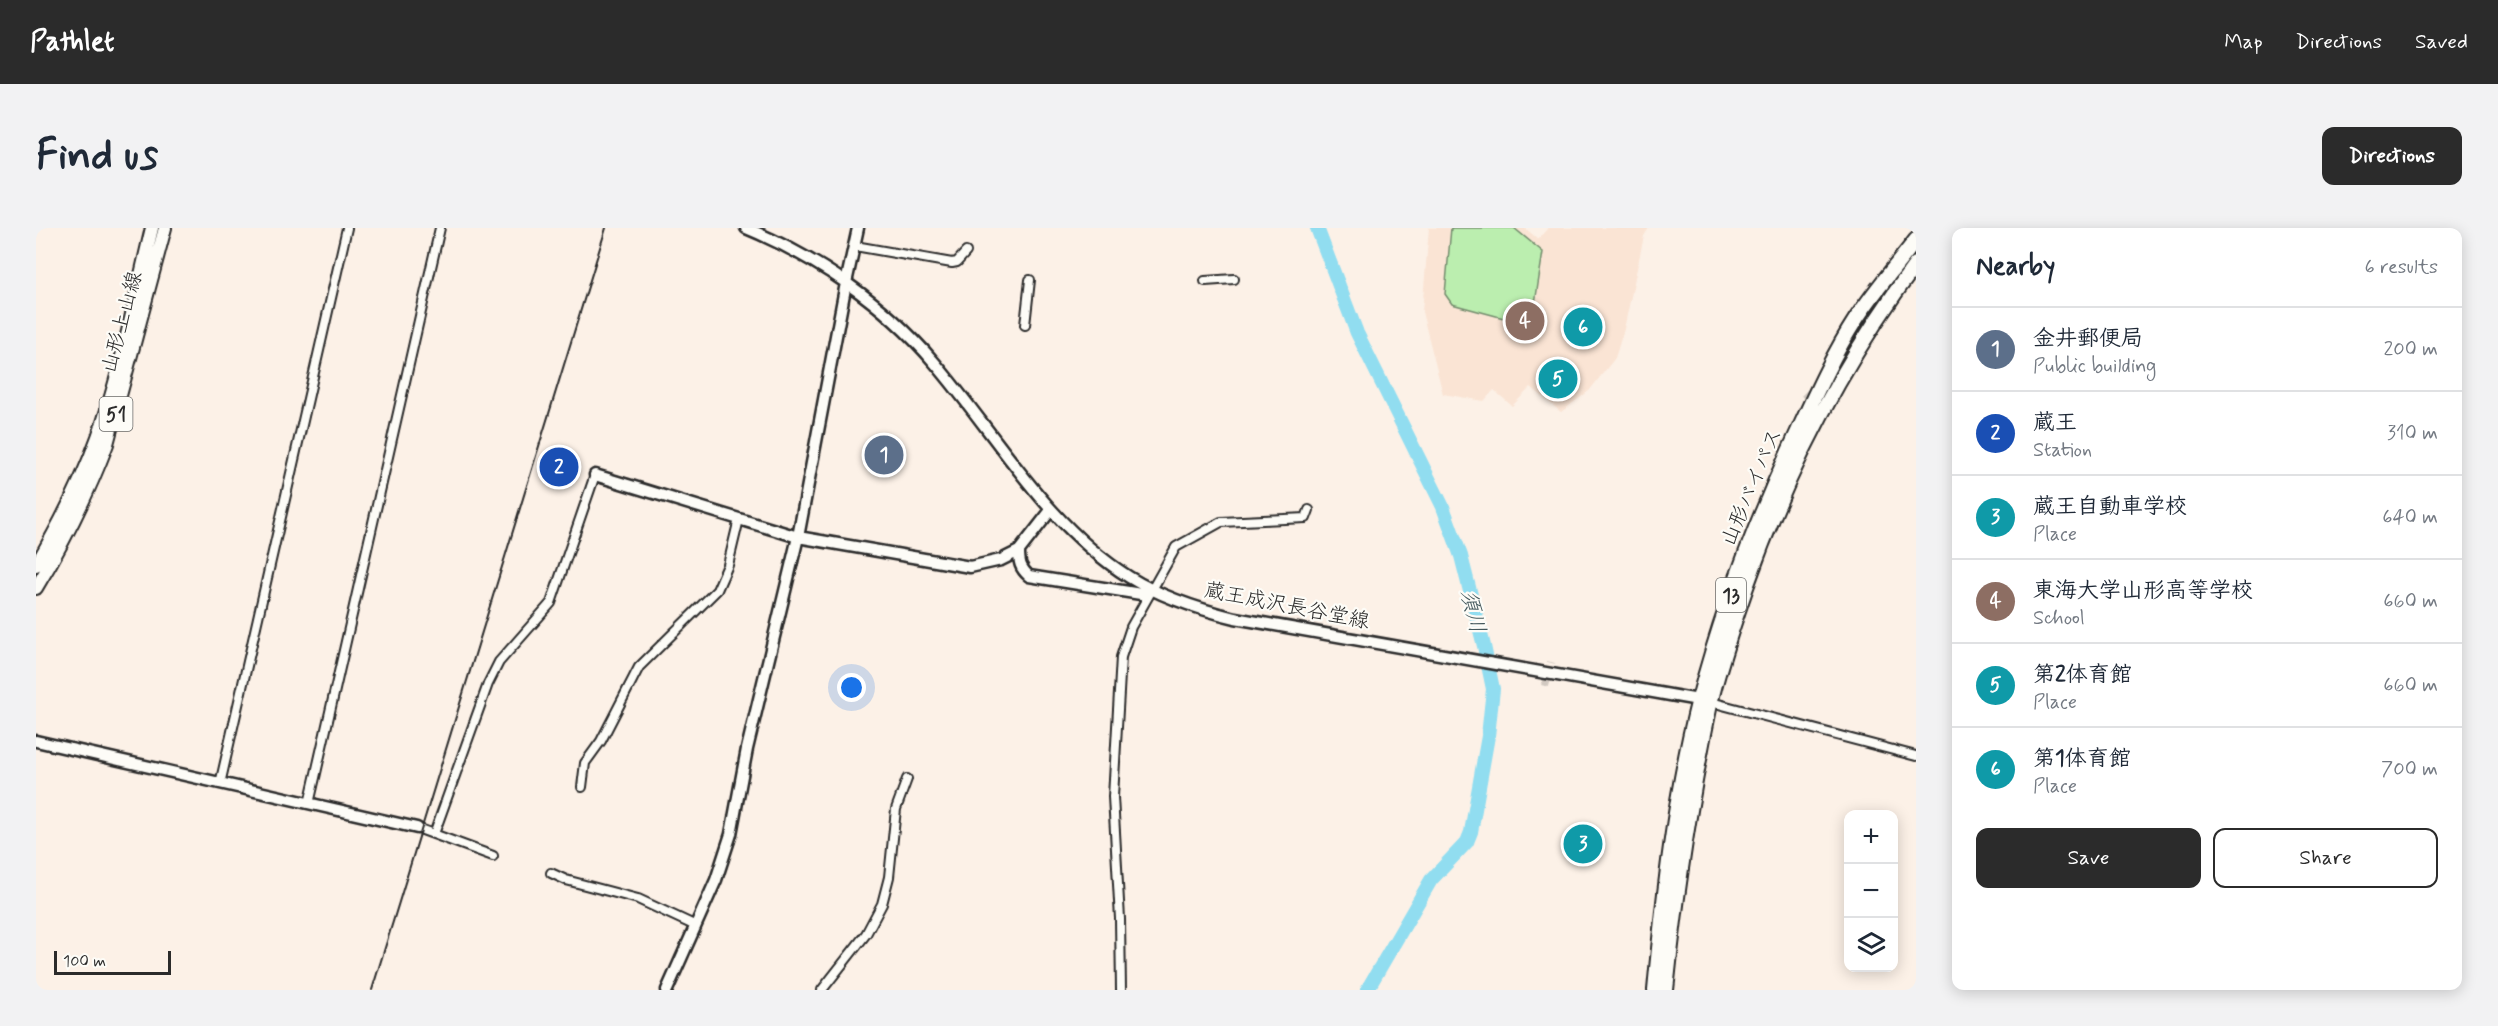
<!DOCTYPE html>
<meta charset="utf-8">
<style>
body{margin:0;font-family:Mynerve,"Klee One",sans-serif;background:#f2f2f3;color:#1f2937}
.controls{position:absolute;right:18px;bottom:18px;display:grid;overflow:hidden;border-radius:12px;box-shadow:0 3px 15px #0003}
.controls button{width:54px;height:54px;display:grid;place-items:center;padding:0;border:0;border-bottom:2px solid #e0e1e3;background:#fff;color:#1f2937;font:30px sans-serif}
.scale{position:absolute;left:18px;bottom:15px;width:117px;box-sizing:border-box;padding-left:6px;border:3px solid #2b2b2b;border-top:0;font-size:16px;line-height:21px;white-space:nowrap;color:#2b2b2b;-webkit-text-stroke:4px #fdfcf7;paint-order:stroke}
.you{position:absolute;left:816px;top:460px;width:21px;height:21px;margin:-15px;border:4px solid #fff;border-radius:50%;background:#1a73e8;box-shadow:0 0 0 9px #1a73e833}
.badge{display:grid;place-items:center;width:39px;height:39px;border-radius:50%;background:#2b2b2b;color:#fff;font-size:20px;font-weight:700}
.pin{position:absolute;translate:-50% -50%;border:3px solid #fff;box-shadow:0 2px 6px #0006}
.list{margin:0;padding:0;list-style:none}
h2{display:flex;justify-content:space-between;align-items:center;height:78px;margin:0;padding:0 24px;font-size:26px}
h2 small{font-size:20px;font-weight:400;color:#747a83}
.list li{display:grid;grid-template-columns:39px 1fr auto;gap:18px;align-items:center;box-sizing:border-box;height:84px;padding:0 24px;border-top:2px solid #e0e1e3}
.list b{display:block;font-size:22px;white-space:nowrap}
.list p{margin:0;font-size:20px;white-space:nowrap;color:#747a83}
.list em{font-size:20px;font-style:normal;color:#747a83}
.actions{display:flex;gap:12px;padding:18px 24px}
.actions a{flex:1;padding:14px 0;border:2px solid #2b2b2b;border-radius:12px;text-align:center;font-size:21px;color:#2b2b2b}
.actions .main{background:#2b2b2b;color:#fff}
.icon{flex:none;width:33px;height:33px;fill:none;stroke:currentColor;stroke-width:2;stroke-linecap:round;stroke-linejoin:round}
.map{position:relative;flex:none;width:1880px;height:762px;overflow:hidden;border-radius:12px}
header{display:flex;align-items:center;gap:36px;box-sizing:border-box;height:84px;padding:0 30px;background:#2b2b2b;color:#fff}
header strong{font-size:28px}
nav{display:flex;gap:33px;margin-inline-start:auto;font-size:21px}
.intro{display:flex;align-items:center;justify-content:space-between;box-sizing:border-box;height:144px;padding:0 36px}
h1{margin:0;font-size:42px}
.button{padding:15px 27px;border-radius:12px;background:#2b2b2b;color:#fff;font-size:21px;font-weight:700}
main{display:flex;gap:36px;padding:0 36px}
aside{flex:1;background:#fff;border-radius:12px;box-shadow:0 3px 15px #0003}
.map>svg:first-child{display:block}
.built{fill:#fae4d4}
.pitch{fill:#bbeeaf;stroke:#738c6d;stroke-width:1.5}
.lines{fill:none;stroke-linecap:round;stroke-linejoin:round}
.river{stroke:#91ddf0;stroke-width:14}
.street-tunnel{stroke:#d2c9c1;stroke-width:8;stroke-dasharray:8 4;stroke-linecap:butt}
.street-casing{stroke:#2b2b2b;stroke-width:12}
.secondary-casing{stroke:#2b2b2b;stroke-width:15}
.primary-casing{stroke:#2b2b2b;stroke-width:16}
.highway-casing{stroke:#2b2b2b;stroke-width:18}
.street{stroke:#fdfcf7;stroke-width:8}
.secondary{stroke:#fdfcf7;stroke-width:10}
.primary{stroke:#fdfcf7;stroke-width:12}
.highway{stroke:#fdfcf7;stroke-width:14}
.rail{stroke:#2b2b2b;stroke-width:2}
.labels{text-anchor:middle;stroke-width:4.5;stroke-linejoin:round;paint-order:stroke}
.shield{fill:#fdfcf7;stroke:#6a6a68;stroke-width:1.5}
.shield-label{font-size:20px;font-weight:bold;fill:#2b2b2b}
.street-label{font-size:21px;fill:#2b2b2b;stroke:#fdfcf7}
.water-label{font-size:22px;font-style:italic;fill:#44585c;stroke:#fdfcf7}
</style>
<header>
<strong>Pathlet</strong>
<nav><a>Map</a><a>Directions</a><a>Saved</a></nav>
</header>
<div class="intro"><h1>Find us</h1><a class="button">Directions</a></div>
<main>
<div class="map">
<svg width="1880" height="762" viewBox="0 0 1880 762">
<rect width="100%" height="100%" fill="#fcf1e7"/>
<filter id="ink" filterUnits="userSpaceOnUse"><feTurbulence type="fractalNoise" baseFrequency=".0167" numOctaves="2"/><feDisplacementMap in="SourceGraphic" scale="12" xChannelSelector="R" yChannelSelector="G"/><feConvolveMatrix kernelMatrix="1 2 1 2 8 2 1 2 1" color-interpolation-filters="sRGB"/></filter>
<g filter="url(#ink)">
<path class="built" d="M1393,0H1489L1502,11L1512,0H1613L1608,8L1588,101L1579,130L1553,163L1525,184L1495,159L1476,178L1458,162L1448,173L1407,166L1386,84Z"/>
<path class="pitch" d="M1415,0H1478L1507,24L1497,88L1486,95L1416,76L1409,66Z"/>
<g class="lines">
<path class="river" d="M1281,0L1321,105L1407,279L1425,328L1448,418L1457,461L1452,508L1435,604L1431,614L1395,652L1331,762"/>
<path class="street-tunnel" d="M1768,165L1792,189
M1509,458L1515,434"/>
<defs>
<path id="street" d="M819,18L916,35L921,34L930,24
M1169,53L1198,51
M989,97L994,52
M1675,474L1880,528
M184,556L311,0
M546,559L549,535L565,513L603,439L681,362L692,337L703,291
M273,576L404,0
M381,600L457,628
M398,606L452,456L463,434L515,375L559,247
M515,645L530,652L602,671L660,698
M786,762L830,706L846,676L853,649L860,581L871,551
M1085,762L1084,691L1077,569L1085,429L1095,399L1140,319L1185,294L1270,290L1273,282"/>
<path id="secondary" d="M710,0C780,29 848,75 898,134C960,206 1010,297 1093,349C1125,369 1162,381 1199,390L1668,473
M559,247L762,309L934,339L965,332L983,323L1015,282
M983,323C983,334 984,340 993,348L1111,367
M0,513L381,600
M631,762L680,652L695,606L711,521L762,309L810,55L822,0"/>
<path id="primary" d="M0,337C24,296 46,253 62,209C86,142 99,69 116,0
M0,360C28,314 52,266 71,216L129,0"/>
<path id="highway" d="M1619,762C1628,665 1639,566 1663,471C1687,380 1720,293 1760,208C1778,169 1796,128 1820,91C1838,63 1860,38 1880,12
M1630,762C1640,666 1654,570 1674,476C1683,436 1697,397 1710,359C1751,242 1806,135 1880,36"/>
</defs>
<use href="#street" class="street-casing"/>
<use href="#secondary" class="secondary-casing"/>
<use href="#primary" class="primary-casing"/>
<use href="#highway" class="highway-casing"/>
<use href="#street" class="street"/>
<use href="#secondary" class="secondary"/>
<use href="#primary" class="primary"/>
<use href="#highway" class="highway"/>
<path class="rail" d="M336,762L570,0"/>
</g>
</g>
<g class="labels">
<g class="shield">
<rect x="63.5" y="169" width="33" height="34" rx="4.5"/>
<rect x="1680" y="350" width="30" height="34" rx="4.5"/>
</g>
<g class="shield-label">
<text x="80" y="193">51</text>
<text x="1695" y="374">13</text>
</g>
<g class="street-label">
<text transform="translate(85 94) rotate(-75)" y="7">山形上山線</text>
<text transform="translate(1715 259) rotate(-67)" y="7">山形バイパス</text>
<text transform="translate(1251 377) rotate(11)" y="7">蔵王成沢長谷堂線</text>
</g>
<g class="water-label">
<text transform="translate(1438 383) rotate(76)" y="8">須川</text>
</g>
</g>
</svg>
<div class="controls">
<button>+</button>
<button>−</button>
<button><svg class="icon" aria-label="layers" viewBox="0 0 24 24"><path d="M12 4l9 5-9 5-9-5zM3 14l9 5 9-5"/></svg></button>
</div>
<div class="scale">100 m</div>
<div class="you"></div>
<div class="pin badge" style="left:848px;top:227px;background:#5c6f8a">1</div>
<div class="pin badge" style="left:523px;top:239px;background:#1a4fb4">2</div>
<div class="pin badge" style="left:1547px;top:616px;background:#0f9aa8">3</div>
<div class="pin badge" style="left:1489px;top:93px;background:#8d6e63">4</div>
<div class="pin badge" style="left:1522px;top:151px;background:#0f9aa8">5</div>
<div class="pin badge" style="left:1547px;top:99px;background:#0f9aa8">6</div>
</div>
<aside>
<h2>Nearby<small>6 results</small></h2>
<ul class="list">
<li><span class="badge" style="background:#5c6f8a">1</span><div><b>金井郵便局</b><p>Public building</p></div><em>200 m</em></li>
<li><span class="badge" style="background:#1a4fb4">2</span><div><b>蔵王</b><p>Station</p></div><em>310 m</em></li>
<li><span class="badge" style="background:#0f9aa8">3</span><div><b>蔵王自動車学校</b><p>Place</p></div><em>640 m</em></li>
<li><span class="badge" style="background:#8d6e63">4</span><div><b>東海大学山形高等学校</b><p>School</p></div><em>660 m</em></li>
<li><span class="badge" style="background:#0f9aa8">5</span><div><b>第2体育館</b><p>Place</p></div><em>660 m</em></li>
<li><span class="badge" style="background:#0f9aa8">6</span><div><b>第1体育館</b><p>Place</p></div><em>700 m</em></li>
</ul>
<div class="actions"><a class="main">Save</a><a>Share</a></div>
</aside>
</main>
